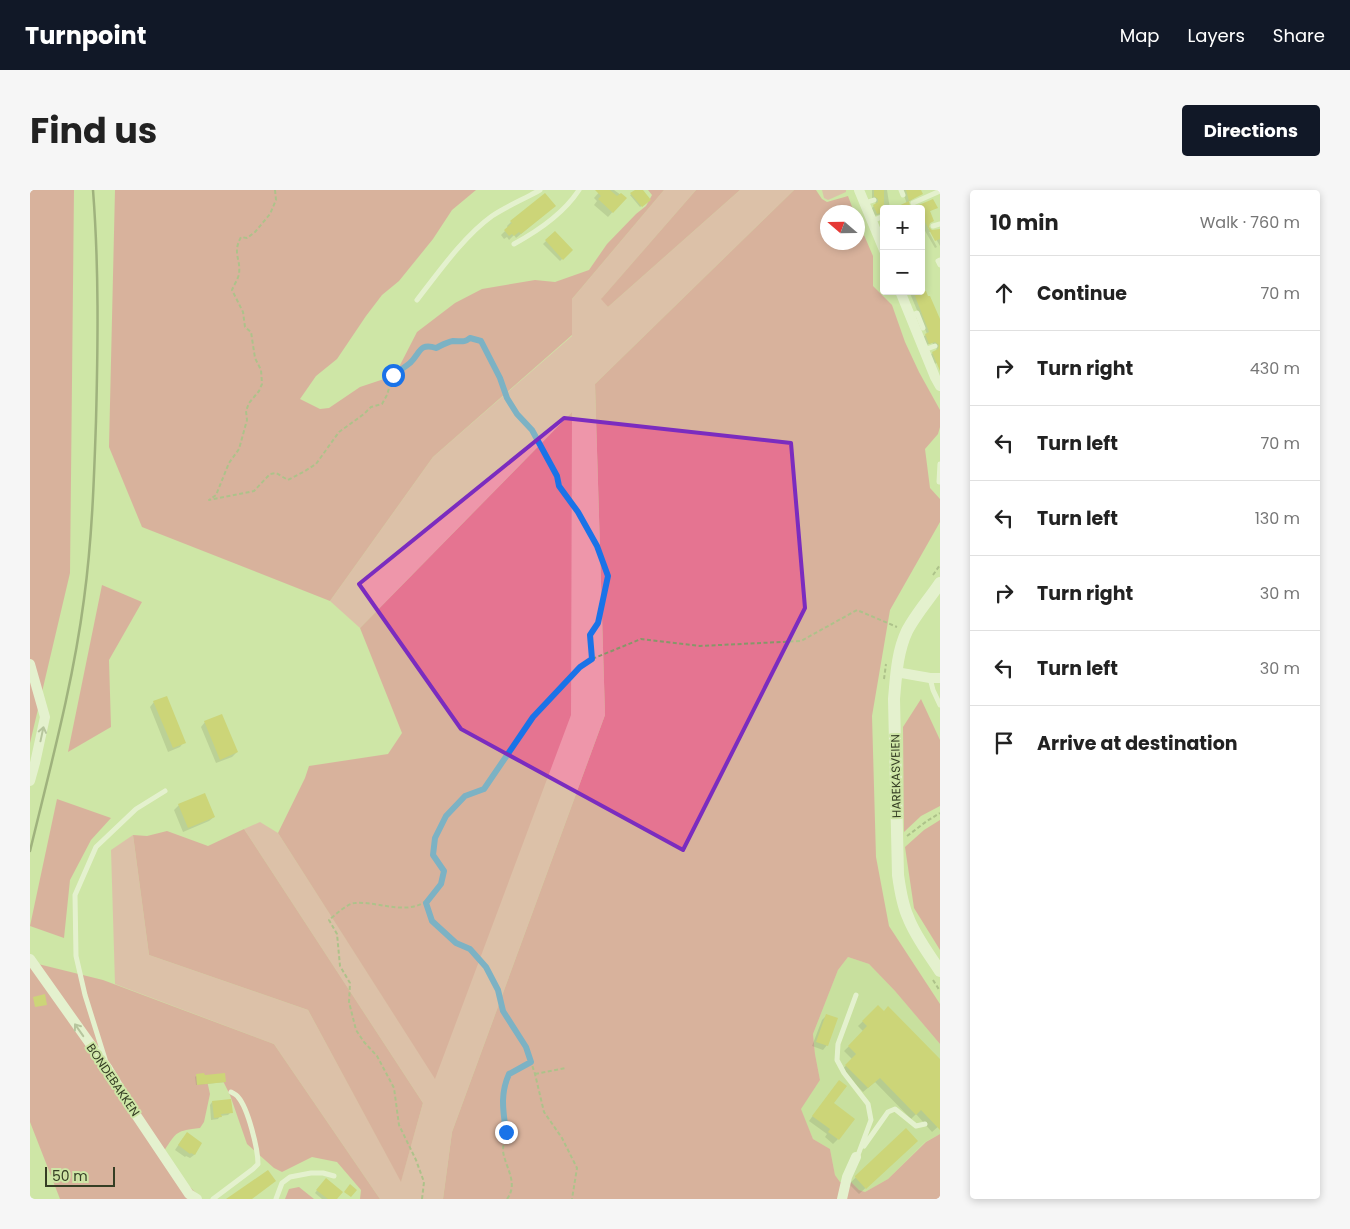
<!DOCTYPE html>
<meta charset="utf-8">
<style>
body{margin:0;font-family:Poppins,sans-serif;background:#f6f6f6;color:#222}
.controls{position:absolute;right:15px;top:15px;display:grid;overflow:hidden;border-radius:5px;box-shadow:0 2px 8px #0003}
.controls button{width:45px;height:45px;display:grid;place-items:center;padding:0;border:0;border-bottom:1px solid #e0e0e0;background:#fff;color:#222;font:25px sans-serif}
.compass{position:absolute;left:790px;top:15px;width:45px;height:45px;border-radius:50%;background:#fff;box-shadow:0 2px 8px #0003;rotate:290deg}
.scale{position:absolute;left:15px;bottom:12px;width:70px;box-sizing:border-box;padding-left:5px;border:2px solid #353e24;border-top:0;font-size:14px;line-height:18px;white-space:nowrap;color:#353e24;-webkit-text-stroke:4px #cee6a6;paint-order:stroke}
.stop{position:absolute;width:15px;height:15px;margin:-11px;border:4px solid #1a73e8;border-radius:50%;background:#fff}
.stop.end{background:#1a73e8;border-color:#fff;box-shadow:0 1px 5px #0008}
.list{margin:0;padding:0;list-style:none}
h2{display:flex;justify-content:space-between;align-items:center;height:65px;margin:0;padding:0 20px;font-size:21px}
h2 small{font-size:16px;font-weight:400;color:#767676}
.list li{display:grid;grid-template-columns:32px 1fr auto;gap:15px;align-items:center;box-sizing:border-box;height:75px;padding:0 20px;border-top:1px solid #e0e0e0}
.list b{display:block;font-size:19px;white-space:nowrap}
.list em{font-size:16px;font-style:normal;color:#767676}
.icon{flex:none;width:28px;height:28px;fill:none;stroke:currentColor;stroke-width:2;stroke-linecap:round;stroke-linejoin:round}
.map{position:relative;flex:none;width:910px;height:1009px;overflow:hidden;border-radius:5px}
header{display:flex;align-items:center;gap:30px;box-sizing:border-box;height:70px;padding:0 25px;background:#111827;color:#fff}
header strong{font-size:24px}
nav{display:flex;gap:28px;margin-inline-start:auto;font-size:18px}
.intro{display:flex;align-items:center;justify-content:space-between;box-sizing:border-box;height:120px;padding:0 30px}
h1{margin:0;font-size:35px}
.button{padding:12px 22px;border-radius:5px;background:#111827;color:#fff;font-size:18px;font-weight:700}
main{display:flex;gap:30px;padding:0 30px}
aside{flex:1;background:#fff;border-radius:5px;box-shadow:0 2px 8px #0003}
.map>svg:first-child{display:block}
.built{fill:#c0da94}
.green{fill:#ee96aa}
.forest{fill:#e57491}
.shadow{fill:#0003}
.building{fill:#cac042}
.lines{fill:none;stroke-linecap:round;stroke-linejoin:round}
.path{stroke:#869769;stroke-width:2;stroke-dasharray:4 2.5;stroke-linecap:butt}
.service{stroke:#fff;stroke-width:5}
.minor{stroke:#fff;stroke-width:10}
.tertiary{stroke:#fff;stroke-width:12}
.rail{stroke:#66734d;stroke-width:2.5}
.oneway{stroke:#9a9e92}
.route{stroke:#1a73e8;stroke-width:6}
.marked{fill:none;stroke:#7b2cbf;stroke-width:4;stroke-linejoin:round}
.labels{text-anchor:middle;stroke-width:4;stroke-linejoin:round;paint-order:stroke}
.street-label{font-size:12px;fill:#353e24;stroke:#cee6a6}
</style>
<header>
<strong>Turnpoint</strong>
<nav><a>Map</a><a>Layers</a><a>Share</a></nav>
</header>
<div class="intro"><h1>Find us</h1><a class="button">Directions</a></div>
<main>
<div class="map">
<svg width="910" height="1009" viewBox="0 0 910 1009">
<rect width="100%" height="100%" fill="#cee6a6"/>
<path class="built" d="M818,767L839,774L865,801L910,854V944L895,952L858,989L835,1002L829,1000L821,992H810L805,985L800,959L783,949L770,919L790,890L785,864L783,844L808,780Z"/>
<path class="green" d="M634,0H666L572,108L578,117L710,0H764L565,194L575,525L422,942L413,1009H350L244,854L85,794L81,660L103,645L119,765L278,820L371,991L393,913L214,639L230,632L248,643L405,888L542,222L330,438L300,411L403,267L542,146V109Z
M792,0H816V2L798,10L794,8Z"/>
<path class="forest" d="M0,0H44L40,383L0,553Z
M85,0H446L422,20L403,49L369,91L352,105L336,126L307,169L286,186L270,209L290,219L299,218L330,197L360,187L368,179L387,142L425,113L452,99L505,90L525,92L559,80L577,54L606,24L616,16L622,5L618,0H634L542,109V145L403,267L300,411L112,337L79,257Z
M666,0H710L578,117L571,109Z
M764,0H786L792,9L797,12L818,6L824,22H798V52H828V31L843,66V96L862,115L875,152L889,182L910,220V237L908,244L895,259L900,298L910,309V332L860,420L842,526L846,667L859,736L910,814V854L865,801L839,774L818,767L808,780L783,844L785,864L790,890L771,919L783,949L800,959L805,985L810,992H821L829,1000L835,1002L858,989L896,952L910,944V1009H413L422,942L575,525L565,194Z
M542,222L541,525L405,889L248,643L275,588L279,576L358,564L372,543L330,438Z
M72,395L112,412L79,470L81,537L38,562Z
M891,509L910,550V616L891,626L874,642L873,537Z
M27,609L81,628L61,650L40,690L34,748L0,736Z
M910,630V760L884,718L875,657L894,640Z
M214,639L393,913L371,992L278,820L119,765L103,645L117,646L137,641L178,656Z
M0,772L73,790L244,854L350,1009H330L331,1000L307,972L282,967L252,982L244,978L217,954L200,905L190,885L176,886L180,904L174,932L170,938C146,941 147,941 134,961L158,995L172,1009H30L0,932Z
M269,997L284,1009H255L259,999Z"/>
<path class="shadow" d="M571,0H584L595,8L578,27L564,15L567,11L564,8Z
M607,0H612L619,10L610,17L600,5Z
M842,0H857L860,19H854V25L851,24L844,26L841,19L846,14L845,10L842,8Z
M872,0H890L891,4L878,12L879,17H906L899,22L903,31L898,34V38L901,41L910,40V56L902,42H899L907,57L905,58L891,34V19H865L877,14Z
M520,20L486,48L484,45L479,50L477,47L474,49L471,45L478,38L477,36L481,32Z
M525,42L541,60L530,71L513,54Z
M891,94L910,132V172L904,174L900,165L906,161L907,157L902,153L896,155L893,147L897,144L879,101H891Z
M124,512L154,552L150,557L138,562L120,517Z
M175,532L207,562L202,567L186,573L171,537Z
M149,615L184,627L179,631L153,642L144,620Z
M848,817L910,871V935L902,942L886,924L881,929L845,892L833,902L812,880L822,869L814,861L834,842L828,836Z
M797,825V855L793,860L782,856L792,830Z
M166,886L195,892L166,895L165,887Z
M805,896L802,914L808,949L803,954L795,947L797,944L779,931Z
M182,912L201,922L198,925L190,926L188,929L181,930L180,915Z
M876,940L880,957L829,1004L819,994Z
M153,948L170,953L164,965L160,968L156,966L155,967L145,960Z
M293,993L306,1009H292L285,1003Z"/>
<path class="building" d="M565,0H580L587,6L591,3L597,8L583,23L568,9L571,6Z
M605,0H613L621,10L612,17L600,3Z
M844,0H854V22L847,24L843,15L848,12V9L844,6Z
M876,0H891L893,4L879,11Z
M515,3L526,16L491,44L489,42L484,46L482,44L479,46L474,40L482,33L480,31Z
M903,9L908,18L900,21L904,31L900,33L899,37L902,40L910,39V49L905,51L895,32H893L891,28V19H862L879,11L880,16L884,17Z
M525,41L543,60L533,70L515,50Z
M883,101H896L898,106H900L910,129V181L902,162L908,159L909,155L905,152L899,154L895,144L899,142Z
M137,506L156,553L143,558L123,511Z
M192,524L208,562L190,570L174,531Z
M175,603L185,627L158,638L148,614Z
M15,804L17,815L5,817L3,807Z
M848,815L854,821L858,816L910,869V940L891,920L886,925L850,888L838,898L815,875L826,864L818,856L837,836L832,831Z
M796,824L808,828L798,856L786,852Z
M174,883L175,885L195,883L196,892L167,895L166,884Z
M809,890L817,896L804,913L825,929L809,950L798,942L800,939L782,926Z
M201,909L203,923L191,924L192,927L184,928L182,911Z
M876,938L888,951L836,999L825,987V986Z
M157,942L172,953L165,965L161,963L160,964L148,955Z
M238,980L246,991L222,1009H196Z
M296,988L313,1002L307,1009H298L286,1000Z
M320,994L327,1000L321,1007L314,1002Z"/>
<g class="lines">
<path class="path" d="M245,0L246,10L240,24L225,42L217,48L211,47C202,64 211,68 209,84C208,89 204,95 202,100L213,122L215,137L221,142L225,168L231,180L232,194L229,201L219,213L216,221L217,230L209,259L199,273L186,305L179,310L224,301L240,284L246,283L258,290L275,281L286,274L309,242L334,224L341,217L352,214L357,205L363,185L381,172L390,159L400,156L406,158C412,155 417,152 423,151C431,151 434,153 440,149L451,151L470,188L477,208L487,223L502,240L527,286L529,296L548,322L567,355L578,386L568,433L560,445L562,469
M903,385L910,375
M854,489L856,474
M877,646L897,631L910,623
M396,713L402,731L426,753L440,759L457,777L468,800L473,821L496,857L505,884L514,922L532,948L547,978L542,1009
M903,790L910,801
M505,884L536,878
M392,1009L394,992L386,970L369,935L364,898L347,866L334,852L326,840L319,812L320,793L310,776L307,744L299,730C305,725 318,713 325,713C351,711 383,729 402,705C409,696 411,693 414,681L403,665L405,649L416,626L435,606L454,599L503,527L550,477L562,469L611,449L670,456L771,451L827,420L867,437
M477,1009C489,993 475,977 473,961C473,954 476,948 476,941C475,918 469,907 479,884L501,873"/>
<path class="service" d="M871,0L873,5
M835,13L844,10
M883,13L910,1
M842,31L854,26
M903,36L910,34
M484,54C508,41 534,23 549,0
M910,70L908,71L910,75
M387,110C408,83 434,46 462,26C477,16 494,9 510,0
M880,126L887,123L893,138
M894,160L905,156
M909,292L910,274
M900,488L903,500L910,515
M826,805L808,854L807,870L814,883L838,914L841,930L828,965
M75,869L55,805L46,766L45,705L66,657L106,619L135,601
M834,956L858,922L865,919L886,936L895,934
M183,1009L223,979L228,974C228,959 218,918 208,907C207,905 203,903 201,902
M246,1009L252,993L260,987L281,983H293L304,986"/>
<path class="minor" d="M829,0L854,60
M870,101L905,187L910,196
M0,474L15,527L5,573L0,591
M866,482L900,488H910
M0,769L78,879L104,922L159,1004L167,1009
M812,1009L817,987L826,967"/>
<path class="tertiary" d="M910,393C900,408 885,425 877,441C867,462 866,487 864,509L868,685C870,699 872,714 878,727C885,746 899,764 910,781"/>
<path class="rail" d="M0,661C20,578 43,494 54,409C62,350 64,291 66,231C68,153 69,78 63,0"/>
</g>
<defs><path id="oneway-shaft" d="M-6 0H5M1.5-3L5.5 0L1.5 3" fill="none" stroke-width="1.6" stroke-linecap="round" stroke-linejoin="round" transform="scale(1.25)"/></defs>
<g class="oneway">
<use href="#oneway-shaft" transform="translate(12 544) rotate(-78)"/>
<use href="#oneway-shaft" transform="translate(49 840) rotate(-125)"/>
</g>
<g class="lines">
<path class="route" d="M363,185C369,181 375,177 380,173C390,164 389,152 406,158C412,155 417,152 423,151C431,151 434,153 440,148L451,151L470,188L477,208L487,224L502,240L527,286L529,296L548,322L567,356L578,386L568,433L560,445L562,469L550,477L503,527L454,599L435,606L416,626L405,648L403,665L414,681L411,694L396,713L402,731L426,753L440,759L456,777L468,800L473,821L496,857L501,872L479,884C470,904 473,920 476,942"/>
</g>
<path d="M0 0H910V1009H0ZM534,228L761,253L775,418L653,660L431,539L329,394Z" fill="#cee6a6" fill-opacity=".55" fill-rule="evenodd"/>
<path class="marked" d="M534,228L761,253L775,418L653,660L431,539L329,394Z"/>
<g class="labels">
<g class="street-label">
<text transform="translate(866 586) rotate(-91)" y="4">HAREKASVEIEN</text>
<text transform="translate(83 890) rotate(56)" y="4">BONDEBAKKEN</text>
</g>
</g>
</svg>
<div class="controls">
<button>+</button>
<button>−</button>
</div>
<svg class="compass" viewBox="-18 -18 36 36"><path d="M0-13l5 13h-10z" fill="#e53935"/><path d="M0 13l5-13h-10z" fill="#767676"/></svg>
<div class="scale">50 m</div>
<div class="stop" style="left:363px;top:185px"></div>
<div class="stop end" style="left:476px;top:942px"></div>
</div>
<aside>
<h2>10 min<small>Walk · 760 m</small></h2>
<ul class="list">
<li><svg class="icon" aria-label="ahead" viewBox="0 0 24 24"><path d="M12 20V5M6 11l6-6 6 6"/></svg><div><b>Continue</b></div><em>70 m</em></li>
<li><svg class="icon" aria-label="right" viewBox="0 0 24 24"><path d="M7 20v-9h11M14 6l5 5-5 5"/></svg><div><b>Turn right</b></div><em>430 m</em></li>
<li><svg class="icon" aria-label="left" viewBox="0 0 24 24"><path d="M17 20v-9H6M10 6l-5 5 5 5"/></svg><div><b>Turn left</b></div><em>70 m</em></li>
<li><svg class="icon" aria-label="left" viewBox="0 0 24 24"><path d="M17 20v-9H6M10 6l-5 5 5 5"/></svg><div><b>Turn left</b></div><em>130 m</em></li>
<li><svg class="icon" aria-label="right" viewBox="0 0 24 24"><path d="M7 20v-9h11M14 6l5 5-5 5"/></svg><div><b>Turn right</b></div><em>30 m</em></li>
<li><svg class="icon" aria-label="left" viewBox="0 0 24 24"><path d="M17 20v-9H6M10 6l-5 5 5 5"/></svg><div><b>Turn left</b></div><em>30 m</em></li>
<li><svg class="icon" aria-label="arrive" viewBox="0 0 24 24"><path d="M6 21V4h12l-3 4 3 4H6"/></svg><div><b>Arrive at destination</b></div></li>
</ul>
</aside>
</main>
